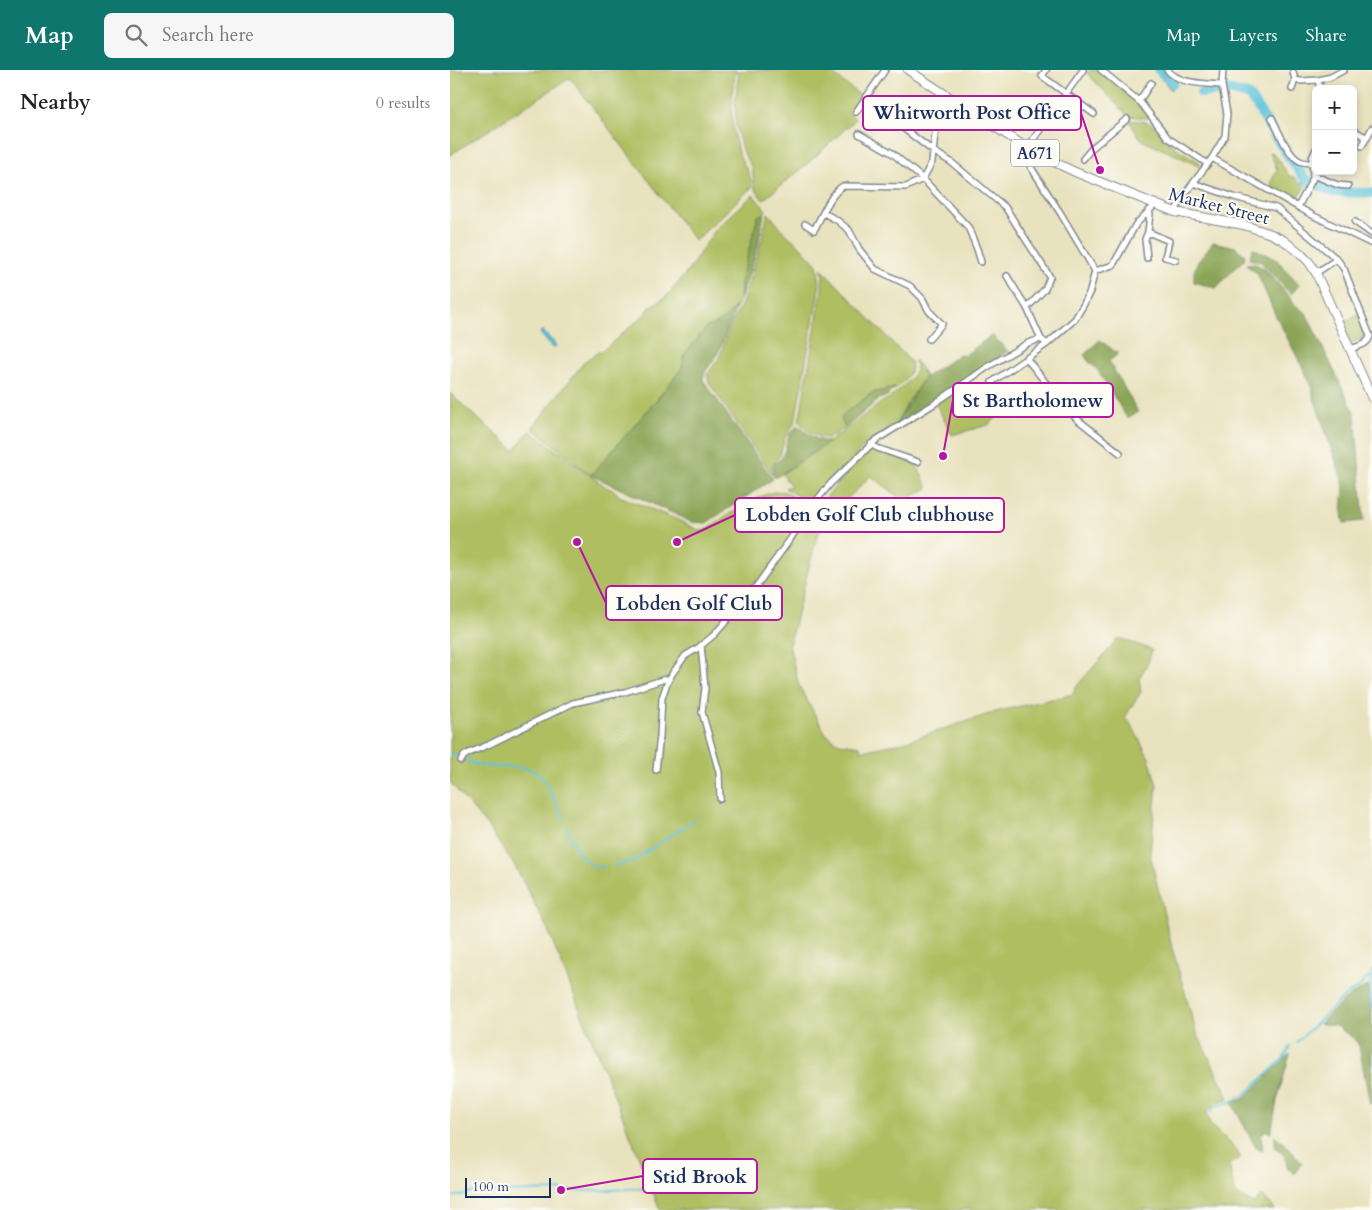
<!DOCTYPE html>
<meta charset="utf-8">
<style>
body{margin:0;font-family:Cardo,serif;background:#f6f6f6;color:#222}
.controls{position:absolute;right:15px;top:15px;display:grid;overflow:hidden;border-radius:8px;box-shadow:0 2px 8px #0003}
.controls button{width:45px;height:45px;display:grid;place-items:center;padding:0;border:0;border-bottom:1px solid #e0e0e0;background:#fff;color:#222;font:25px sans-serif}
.scale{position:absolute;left:15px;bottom:12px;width:86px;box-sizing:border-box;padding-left:5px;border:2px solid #1b2f5e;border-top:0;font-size:14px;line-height:18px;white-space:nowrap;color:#1b2f5e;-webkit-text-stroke:4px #fdfcf7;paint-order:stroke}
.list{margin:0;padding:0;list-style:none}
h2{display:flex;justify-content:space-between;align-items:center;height:65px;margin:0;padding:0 20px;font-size:21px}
h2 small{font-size:16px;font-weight:400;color:#767676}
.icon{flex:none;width:28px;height:28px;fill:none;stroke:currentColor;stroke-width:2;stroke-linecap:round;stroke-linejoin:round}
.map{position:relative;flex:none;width:922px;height:1140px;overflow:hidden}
header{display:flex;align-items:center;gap:30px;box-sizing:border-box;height:70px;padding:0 25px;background:#0f766e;color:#fff}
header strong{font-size:24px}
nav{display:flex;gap:28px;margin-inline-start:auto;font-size:18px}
.search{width:350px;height:45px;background:#f6f6f6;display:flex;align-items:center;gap:12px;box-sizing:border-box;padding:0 18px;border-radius:8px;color:#767676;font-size:19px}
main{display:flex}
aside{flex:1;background:#fff}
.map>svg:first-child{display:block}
.green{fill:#afbe61;stroke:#657660}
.forest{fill:#8ba557;stroke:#536a5a}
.water{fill:#5cc2d9;stroke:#3c789c}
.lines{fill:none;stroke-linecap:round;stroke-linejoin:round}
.stream{stroke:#5cc2d9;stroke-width:2}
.river{stroke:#5cc2d9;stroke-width:10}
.minor-casing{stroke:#82888e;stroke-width:8}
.primary-casing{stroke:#82888e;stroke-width:10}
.minor{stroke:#fff;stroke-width:5}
.primary{stroke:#fff;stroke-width:8}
.labels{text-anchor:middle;stroke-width:4;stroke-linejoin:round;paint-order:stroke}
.shield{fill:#fdfcf7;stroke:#5f6c8c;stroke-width:1}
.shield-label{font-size:16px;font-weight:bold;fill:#1b2f5e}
.street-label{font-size:18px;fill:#1b2f5e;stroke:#fdfcf7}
.leader{fill:none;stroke:#b5179e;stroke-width:2}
.callout-dot{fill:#b5179e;stroke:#fdfcf7;stroke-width:2}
.callout{fill:#fdfcf7;stroke:#b5179e;stroke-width:2}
.callout-label{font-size:19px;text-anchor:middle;font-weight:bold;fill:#1b2f5e}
</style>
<header>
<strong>Map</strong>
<div class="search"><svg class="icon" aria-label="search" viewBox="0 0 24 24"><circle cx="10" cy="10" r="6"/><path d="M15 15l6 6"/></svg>Search here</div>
<nav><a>Map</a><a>Layers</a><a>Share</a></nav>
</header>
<main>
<aside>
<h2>Nearby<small>0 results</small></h2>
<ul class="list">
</ul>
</aside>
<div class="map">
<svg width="922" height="1140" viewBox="0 0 922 1140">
<rect width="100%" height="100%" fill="#fdfcf7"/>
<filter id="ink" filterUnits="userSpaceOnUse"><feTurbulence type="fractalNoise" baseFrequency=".02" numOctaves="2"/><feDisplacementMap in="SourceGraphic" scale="10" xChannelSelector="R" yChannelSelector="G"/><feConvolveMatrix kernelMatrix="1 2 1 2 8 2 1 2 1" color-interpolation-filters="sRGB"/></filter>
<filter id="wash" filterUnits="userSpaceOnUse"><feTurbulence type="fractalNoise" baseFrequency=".0096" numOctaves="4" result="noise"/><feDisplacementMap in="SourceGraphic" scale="20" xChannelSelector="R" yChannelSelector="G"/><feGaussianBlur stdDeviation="1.12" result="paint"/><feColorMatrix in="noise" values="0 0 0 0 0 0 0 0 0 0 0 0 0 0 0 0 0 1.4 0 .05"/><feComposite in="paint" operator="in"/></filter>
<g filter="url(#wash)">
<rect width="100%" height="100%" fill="#e9e2be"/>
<path class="green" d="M0,0H287C279,21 281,60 288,81C292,94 302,104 302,117L245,171L120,8L0,85Z
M290,0H378L411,26L399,43L406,49L356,95L313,130L305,119L302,98L292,80L286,56L285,31L288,8Z
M640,0H647L684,30L698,46L697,48L678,46L637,3Z
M679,51C711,49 703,62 722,75C730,81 740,86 749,92L750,97L728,86L693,71L687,64Z
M820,81L827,87L839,106L844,107L850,114L854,113L856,114L847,130H843L822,118V113L821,112L827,100Z
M303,125L316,140L314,144L308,146L291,210L290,231L276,247L268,253L257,257L234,285L232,298L204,333L141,405L82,358L136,290L157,277L195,244L200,237L216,227L238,201L265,160Z
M318,143L334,162L349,175L367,195L370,213L345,352L335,368L330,385L322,395V404L259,313L257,305L269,288L283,250L292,234L310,176Z
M371,198L461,292C464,301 453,313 446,318C439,321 429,320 422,323C415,327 399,342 391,348L395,358C390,360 386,365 381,367C370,371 356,360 349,352L372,220L373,203Z
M908,245L917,266L901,274L892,252Z
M464,290L471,298L475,307L458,332L445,356L416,375L362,431L353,430L335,418L341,416L332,404L379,372L432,332C441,329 460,311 465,302C467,297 465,294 464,290Z
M518,313L552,343L538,355L502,365L486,334Z
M0,323L17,339L64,380L80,361L156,417L165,421L169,426L228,450L250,461L256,460C270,450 318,416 335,422C345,427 355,435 364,441L418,379L426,380L466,394L478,418L456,430L452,429L421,406L392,434L367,466L339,575L349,616L376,664L389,673L410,676L411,681L451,673L545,642L623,624L626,617L669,568L702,580L698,593L689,608L691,622L675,647L681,654L699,688L707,715L700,784L722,878L746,961L779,1028L767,1032L757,1041C758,1058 768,1061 779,1072C783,1077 787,1083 791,1088L779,1094L785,1124L804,1134L811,1126L821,1134L825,1140H210L98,860L66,798L38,757L0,712Z"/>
<path class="forest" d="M704,0H708L723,16L721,20Z
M314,144L308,176L291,228V210L308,146Z
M763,172L785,177L795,185L794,190L784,199L766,218L744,212V201L748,192Z
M803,178L826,189L850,215L841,224L810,191L799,189Z
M803,193L814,198L837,224L846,236L856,243L905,344L914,451L894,453L892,444L894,415L863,325L862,316L825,244L807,203L800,198L797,194Z
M287,236C279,252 275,271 266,286C262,294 253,301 253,310L323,409L256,453L241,452L141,405L204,333L232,298L234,285L257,257L268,253L276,247Z
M542,265L558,281L445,356L474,308L510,284L514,286Z
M650,270L668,284L659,291L688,342L677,348L647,299L639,292L634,285Z
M445,318L437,326L429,329L395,358L391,348L396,342L423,323Z
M348,356L366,369L379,372L325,408L323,405L324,394C328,391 331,389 333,385C338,374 335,364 348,356Z
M918,916L922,944V1032L920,1034L909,976L905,969L886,956L869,954L899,926Z
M840,984L827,1031L821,1063L815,1060L811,1066L813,1081L806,1078L782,1033L793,1029Z
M825,1066L834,1073L852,1093L844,1104L838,1098L834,1085L825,1077Z"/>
<path class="water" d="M92,260L106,275L103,279L90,263Z"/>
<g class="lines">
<path class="stream" d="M0,684L10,687
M15,689C19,691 24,694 29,695C49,700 75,691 91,706C98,714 108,737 113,748
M117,757C124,774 131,798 154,797
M164,796L183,791L244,750
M922,900C920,913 920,926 922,938
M847,972L897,924L908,918L917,908H921
M760,1042L766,1036L780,1032L793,1026L834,988L840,976
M0,1127L15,1125L18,1123L111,1120L140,1121L200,1118"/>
<path class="river" d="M709,0L723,13
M751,23L778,20L798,25L806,35L830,74L855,109L883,122L922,123"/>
</g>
</g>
<g filter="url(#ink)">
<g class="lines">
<defs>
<path id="minor" d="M596,0L592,6L644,44
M633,0L577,78L575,88L611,144L645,201
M651,0L691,33L718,68L758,94
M717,0C731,15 753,13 772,15
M843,2L845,10
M842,19L845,10L851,11L868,10
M870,19L868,10L881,7L894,0
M689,31L701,13
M460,38L453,58L483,81L501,92L555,137L600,207L595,219L577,238
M406,42L435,0
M822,48C828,60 838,86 850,91C854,93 858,93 862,93
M903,60L917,68
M409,64L442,83L473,109L518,157L527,179L531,192
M912,76L922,58
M762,88L862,145L922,174
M633,89L642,78L677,49
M863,105L888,115L898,116
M743,113L784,127L826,138L887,189L894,199L920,266C918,275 908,276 900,279
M848,137L863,108L862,88L866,79
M698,141L700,144L698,162L719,171L715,187L726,190
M725,142L732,128L762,88L775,66L777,44L772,15L773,0
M374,143L388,151L399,160L409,179L425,199L460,216L472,228L479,241L492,254L479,269
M905,152L922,164
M355,154L364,160C372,146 380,124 393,116L456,117L473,109L482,92L488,37L494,24
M697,188L695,169L698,162
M645,201L663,195L686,154L705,135
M866,203L887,189
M557,206L577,238L591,269L597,274
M576,288L616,338L627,349L670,383
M542,312L597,274L625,249L634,234L640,221L645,201
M421,374L427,378L468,392
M251,575L255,618L252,642L269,702L270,729
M11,691L14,686L19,683L38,675L123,633L175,622L215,609H219
M206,700L210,666L212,628L216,616L222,604L235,586L248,578L264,565L305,518L341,468L361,437L381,413L426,370L484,334L539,296L578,273L591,269"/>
<path id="primary" d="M458,0L577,78L598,89L625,102L725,142L794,155L821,164L833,170L849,182L859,192L866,203L922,328"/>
</defs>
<use href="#minor" class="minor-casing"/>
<use href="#primary" class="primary-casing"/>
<use href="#minor" class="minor"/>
<use href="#primary" class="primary"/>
</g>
</g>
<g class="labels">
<rect class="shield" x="561" y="69.5" width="48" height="27" rx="4"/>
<g class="shield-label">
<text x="585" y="89">A671</text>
</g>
<g class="street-label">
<text transform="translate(769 136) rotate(14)" y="6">Market Street</text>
</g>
</g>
<path class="leader" d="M650 100L631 43M493 386L503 330M227 472L285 445M127 472L156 533M111 1120L193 1106"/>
<g class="callout-dot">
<circle cx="650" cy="100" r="5"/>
<circle cx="493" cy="386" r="5"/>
<circle cx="227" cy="472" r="5"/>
<circle cx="127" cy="472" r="5"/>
<circle cx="111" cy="1120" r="5"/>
</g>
<g class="callout">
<rect x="413" y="26" width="218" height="34" rx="5"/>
<rect x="503" y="313" width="160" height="34" rx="5"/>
<rect x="285" y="428" width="269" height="34" rx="5"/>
<rect x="156" y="516" width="176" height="34" rx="5"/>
<rect x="193" y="1089" width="114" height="34" rx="5"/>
</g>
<g class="callout-label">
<text x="522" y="49">Whitworth Post Office</text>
<text x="583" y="337">St Bartholomew</text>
<text x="420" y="451">Lobden Golf Club clubhouse</text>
<text x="244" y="540">Lobden Golf Club</text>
<text x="250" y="1113">Stid Brook</text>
</g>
</svg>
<div class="controls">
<button>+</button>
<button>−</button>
</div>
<div class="scale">100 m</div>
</div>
</main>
